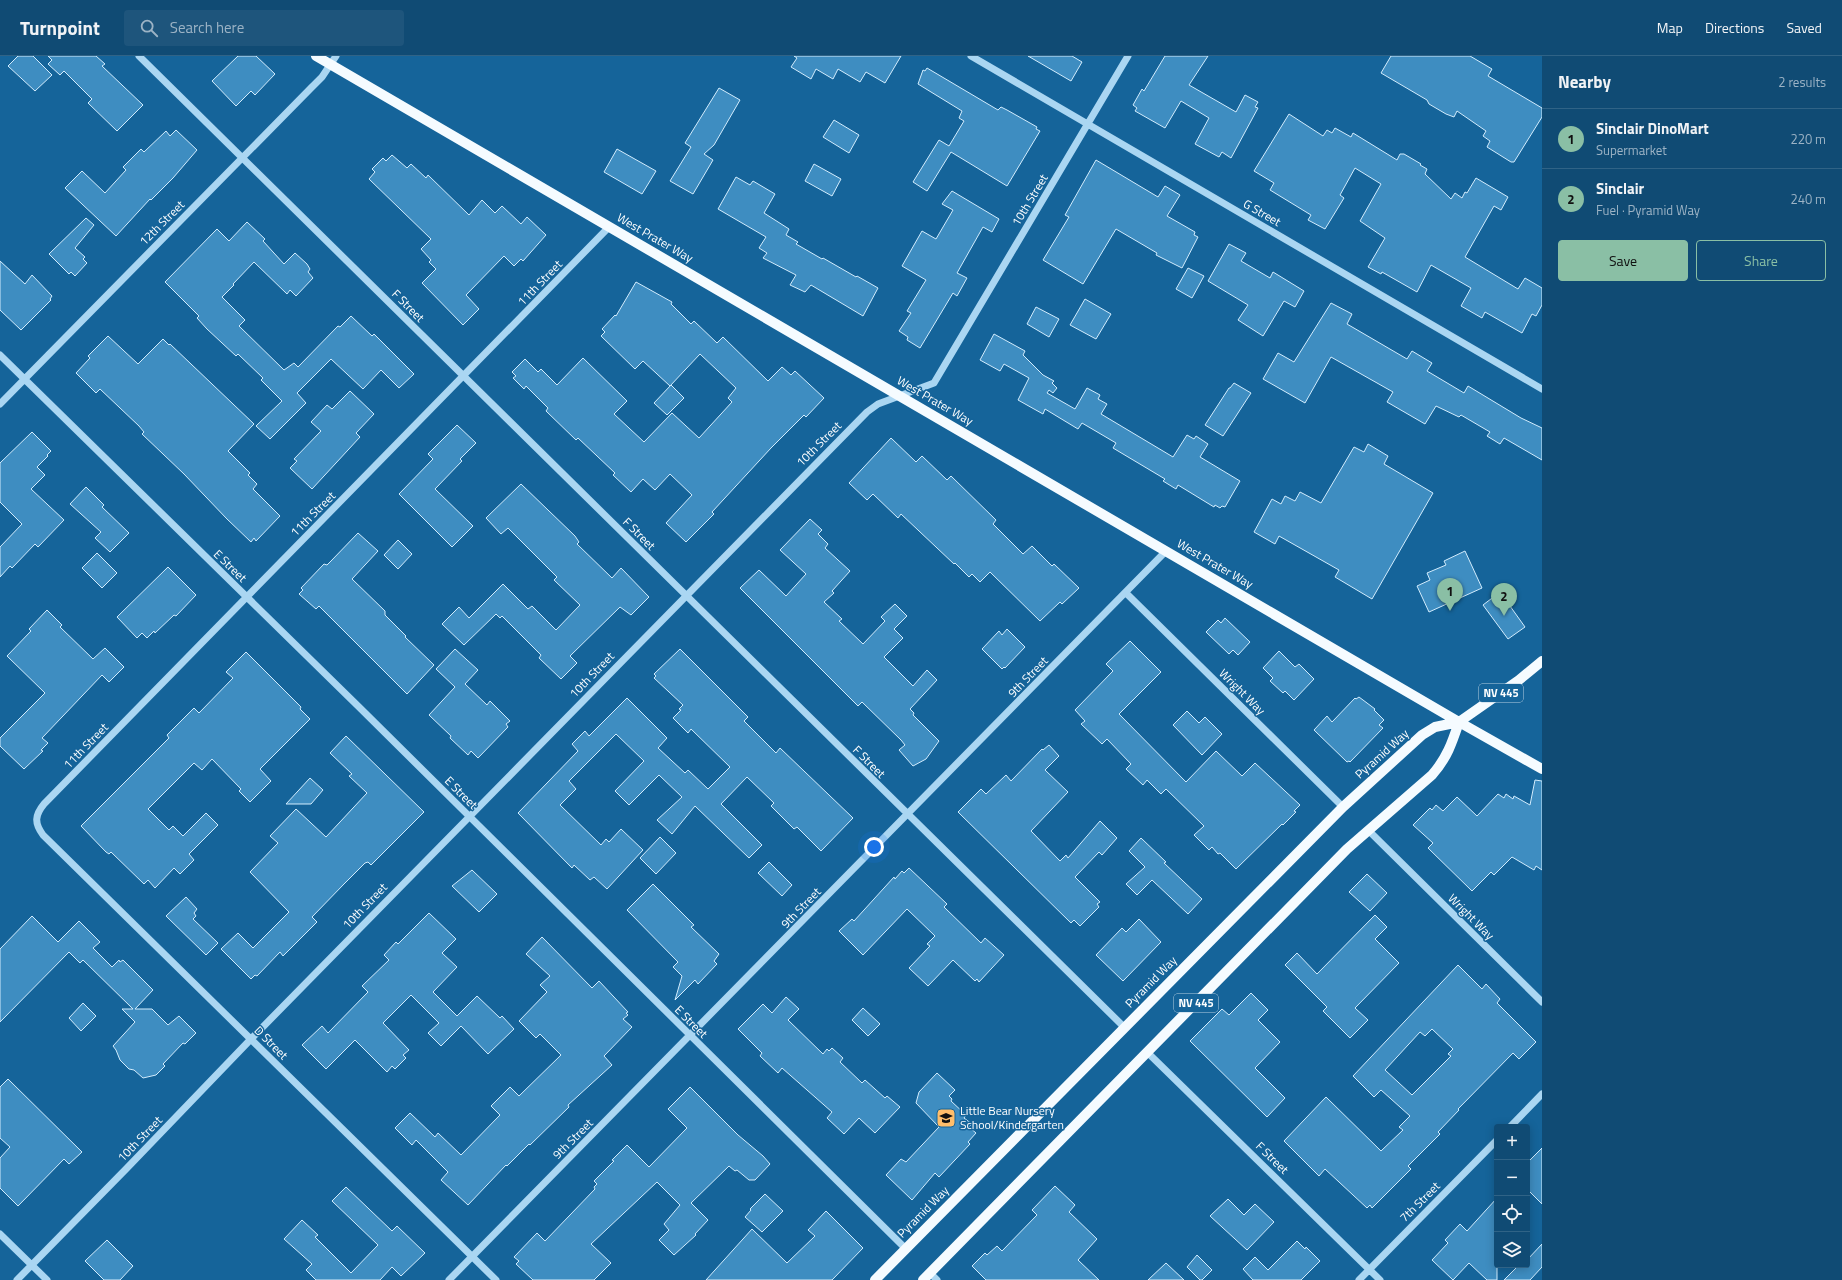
<!DOCTYPE html>
<meta charset="utf-8">
<style>
body{margin:0;font-family:"Titillium Web",sans-serif;background:#1e557c;color:#f1f3f6}
.controls{position:absolute;right:12px;bottom:12px;display:grid;overflow:hidden;border-radius:4px;box-shadow:0 2px 10px #0003}
.controls button{width:36px;height:36px;display:grid;place-items:center;padding:0;border:0;border-bottom:1px solid #306386;background:#104b74;color:#f1f3f6;font:20px sans-serif}
.you{position:absolute;left:874px;top:791px;width:14px;height:14px;margin:-10px;border:3px solid #fff;border-radius:50%;background:#1a73e8;box-shadow:0 0 0 6px #1a73e833}
.badge{display:grid;place-items:center;width:26px;height:26px;border-radius:50%;background:#8abfa5;color:#111;font-size:13px;font-weight:700}
.pin{position:absolute;translate:-50% -33px;filter:drop-shadow(0 1px 2px #0008)}
.pin::after{content:'';position:absolute;top:21px;width:14px;height:12px;background:inherit;clip-path:polygon(0 0,100% 0,50% 100%)}
.list{margin:0;padding:0;list-style:none}
h2{display:flex;justify-content:space-between;align-items:center;height:52px;margin:0;padding:0 16px;font-size:17px}
h2 small{font-size:13px;font-weight:400;color:#9cb3c5}
.list li{display:grid;grid-template-columns:26px 1fr auto;gap:12px;align-items:center;box-sizing:border-box;height:60px;padding:0 16px;border-top:1px solid #306386}
.list b{display:block;font-size:15px;white-space:nowrap}
.list p{margin:0;font-size:13px;white-space:nowrap;color:#9cb3c5}
.list em{font-size:13px;font-style:normal;color:#9cb3c5}
.actions{display:flex;gap:8px;padding:12px 16px}
.actions a{flex:1;padding:9px 0;border:1px solid #8abfa5;border-radius:4px;text-align:center;font-size:14px;color:#8abfa5}
.actions .main{background:#8abfa5;color:#111}
.icon{flex:none;width:22px;height:22px;fill:none;stroke:currentColor;stroke-width:2;stroke-linecap:round;stroke-linejoin:round}
.map{position:relative;flex:none;width:1542px;height:1224px;overflow:hidden}
header{display:flex;align-items:center;gap:24px;box-sizing:border-box;height:56px;padding:0 20px;background:#104b74;border-bottom:1px solid #306386}
header strong{font-size:19px}
nav{display:flex;gap:22px;margin-inline-start:auto;font-size:14px}
.search{width:280px;height:36px;background:#1e557c;display:flex;align-items:center;gap:10px;box-sizing:border-box;padding:0 14px;border-radius:4px;color:#9cb3c5;font-size:15px}
main{display:flex}
aside{flex:1;background:#104b74}
.map>svg:first-child{display:block}
.building{fill:#3e8dc1;stroke:#d2ecfd;fill-rule:evenodd}
.lines{fill:none;stroke-linecap:round;stroke-linejoin:round}
.minor{stroke:#aad6f2;stroke-width:7}
.major{stroke:#f5fbff;stroke-width:10}
.labels{text-anchor:middle;stroke-width:3;stroke-linejoin:round;paint-order:stroke}
.shield{fill:#15649a;stroke:#b9d0e1;stroke-width:1}
.shield-label{font-size:11px;font-weight:bold;fill:#fff}
.street-label{font-size:12px;fill:#fff;stroke:#15649a}
.poi-label{font-size:12px;fill:#fff;stroke:#15649a;text-anchor:start}
</style>
<header>
<strong>Turnpoint</strong>
<div class="search"><svg class="icon" aria-label="search" viewBox="0 0 24 24"><circle cx="10" cy="10" r="6"/><path d="M15 15l6 6"/></svg>Search here</div>
<nav><a>Map</a><a>Directions</a><a>Saved</a></nav>
</header>
<main>
<div class="map">
<svg width="1542" height="1224" viewBox="0 0 1542 1224">
<rect width="100%" height="100%" fill="#15649a"/>
<path class="building" d="M18,0H33L52,19L35,35L8,10Z
M48,0H96L105,8L102,10L143,49L117,75L88,47L92,43L64,15L60,19L48,8L52,4Z
M238,0H256L275,18L255,39L251,35L236,50L212,25Z
M794,0H901L885,27L866,16L860,26L838,13L833,23L816,13L811,23L791,11L797,2Z
M1028,0H1072L1082,6L1071,25Z
M1165,0H1208L1189,29L1236,56L1245,39L1258,46L1255,51L1258,52L1231,102L1222,96L1219,101L1195,88L1209,62L1181,45L1165,72L1135,55L1137,52L1133,49L1142,33L1144,35Z
M1391,0H1470L1492,13L1488,20L1542,52V61L1514,106H1511L1487,91L1490,85L1483,80L1486,75L1457,55L1454,61L1446,58L1429,48L1427,44L1381,17Z
M927,12L998,54L1001,51L1007,54L1037,71L1036,73L1040,75L1007,130L951,96L927,135L913,126L939,84L949,90L964,65L959,62L962,55L918,28L923,14L925,15Z
M719,32L740,44L714,89L704,98L713,104L693,138L670,125L691,91L685,87Z
M1289,58L1323,80L1327,74L1332,77L1335,72L1351,81L1353,77L1397,104L1400,98H1404L1421,108L1420,109L1427,113L1425,118L1451,143L1455,137L1462,142L1465,136L1467,137L1476,122L1508,141L1501,154L1494,150L1465,201L1518,233L1525,222L1542,232V249L1536,260L1532,258L1522,277L1485,256L1482,262L1461,250L1471,232L1431,209L1417,236L1382,216L1381,218L1368,211L1385,182L1360,165L1381,128L1355,112L1340,139L1344,142L1325,173L1308,164L1311,159L1270,134L1274,127L1254,115Z
M834,64L859,79L849,97L823,81Z
M176,74L197,94L173,122L151,144L150,143L116,180L65,132L82,115L105,137L126,114L123,111L141,93L144,96L166,75L170,80Z
M617,93L656,115L642,138L604,116Z
M392,99L407,112L411,108L426,122L428,119L469,159L482,144L495,157L502,150L521,168L527,161L546,179L523,205L521,203L514,210L504,200L466,239L479,253L463,269L422,227L436,213L429,206L431,204L421,193L431,183L369,123L375,116L372,113L383,102L386,105Z
M1096,104L1158,141L1165,130L1180,139L1167,160L1195,176L1194,179L1198,181L1182,212L1156,199L1157,197L1116,173L1083,228L1043,204L1069,161L1065,159Z
M814,108L841,123L832,140L805,125Z
M736,121L750,129L753,125L775,138L764,157L789,173L786,179L798,186L796,188L822,203L823,202L856,221L857,220L878,232L863,260L811,229L805,236L790,229L796,219L763,202L767,197L759,192L766,181L718,153Z
M952,135L999,163L992,176L983,171L957,217L967,222L957,240L953,237L920,292L907,284L908,281L899,275L911,257L907,255L926,224L902,210L922,175L936,183L953,154L942,148Z
M86,162L94,169L75,192L85,201L83,203L87,207L75,220L71,216L69,218L49,198Z
M247,166L265,183L263,185L284,208L295,197L307,208L310,213L308,216L313,222L296,240L290,234L287,238L254,206L233,228L234,229L222,241L245,264L239,270L284,314L294,307L298,311L338,270L340,271L351,260L372,280L374,278L414,318L399,332L381,314L363,333L331,303L297,337L306,347L270,383L256,370L282,345L261,324L263,322L238,298L236,300L207,273L197,262L199,260L165,226L217,173L229,185Z
M1229,188L1246,197L1241,205L1270,222L1273,216L1304,235L1295,251L1284,245L1263,280L1238,264L1248,249L1208,225Z
M0,205L25,228L32,219L52,240L50,243L51,244L21,274L0,254Z
M1188,212L1204,220L1192,242L1176,233Z
M636,226L672,246L671,248L691,268L694,265L717,287L723,281L768,325L782,311L791,319L795,315L824,342L806,361L804,359L771,392L712,456L714,458L686,486L666,467L692,439L670,418L655,434L643,423L631,436L613,419L615,417L578,382L576,384L546,355L548,352L526,330L524,333L513,322L516,320L512,316L525,303L538,316L541,313L557,329L583,302L627,345L614,358L644,386L672,357L699,382L732,346L728,342L736,332L700,298L670,330L643,305L635,313L601,280L605,276L602,273L615,259L616,260Z
M1085,243L1111,258L1096,283L1070,269Z
M1331,247L1352,258L1347,268L1407,303L1412,295L1432,307L1427,315L1464,337L1468,330L1521,362L1542,372V404L1504,382L1500,388L1487,380L1490,376L1461,359L1459,361L1436,350L1425,368L1387,346L1393,336L1331,301L1305,347L1263,323L1278,297L1294,306Z
M1036,251L1059,263L1049,281L1027,268Z
M994,278L1025,295L1023,299L1043,319L1054,325L1052,327L1057,332L1053,337L1049,334L1047,337L1075,353L1087,332L1100,339L1098,343L1107,348L1101,358L1173,401L1187,379L1194,383L1196,380L1208,388L1200,401L1240,425L1225,451L1222,450L1220,452L1215,449L1214,451L1178,429L1176,433L1163,425L1165,423L1113,392L1116,387L1082,367L1078,373L1045,353L1043,358L1018,344L1029,322L1004,308L1000,315L980,304Z
M108,280L138,308L163,283L169,289L170,288L254,368L228,395L250,417L248,419L257,428L253,433L280,460L256,485L254,482L251,486L227,463L184,418L142,378L144,376L139,370L100,333L96,337L76,317L90,302L88,300Z
M1234,327L1251,337L1223,380L1205,369L1229,332H1230Z
M671,329L684,342L667,359L654,347Z
M350,335L374,358L356,377L360,381L312,433L290,412L297,405L294,403L321,375L311,366L327,349L332,353Z
M457,369L476,387L460,403L462,405L435,433L473,470L452,491L399,438L433,403L428,398Z
M32,376L51,395L47,399L48,400L37,411L45,419L31,433L64,464L38,491L35,488L12,512L10,510L0,521V491L22,468L0,446V407Z
M891,382L916,406L922,400L947,424L951,420L996,464L993,468L1023,498L1032,490L1052,510L1054,508L1079,532L1062,548L1060,546L1040,565L990,516L980,526L972,518L969,521L955,507L954,508L901,458L898,462L873,438L867,444L849,427Z
M1368,388L1388,400L1384,408L1433,437L1372,543L1335,521L1339,514L1279,480L1275,488L1254,476L1272,443L1281,448L1285,440L1295,445L1300,436L1321,447L1354,391L1364,396Z
M521,428L575,480L579,486L577,488L612,522L621,512L649,541L631,559L620,551L570,600L577,607L561,623L539,602L541,599L502,560L500,562L496,558L464,589L442,568L459,551L469,562L503,528L528,553L532,550L556,574L580,549L554,524L557,521L508,472L501,478L486,462Z
M86,431L104,449L102,451L129,477L110,496L95,482L101,476L70,448Z
M810,463L822,474L818,478L828,488L825,492L850,515L832,535L834,537L824,546L842,563L839,565L863,588L885,565L881,561L895,548L907,560L894,573L903,582L884,601L913,630L927,614L937,624L910,653L914,657L913,659L939,685L926,703L913,710L899,694L905,689L901,684L862,646L858,650L740,532L759,514L786,540L806,518L780,494Z
M358,477L378,495L352,523L385,555V559L406,580L405,581L434,609L407,638L319,550L316,553L299,538L303,534L301,532L324,508L327,509L331,505Z
M398,484L412,498L398,513L384,499Z
M1465,495L1482,532L1429,556L1417,530L1430,524L1427,517L1446,509L1444,505Z
M97,497L117,517L102,532L82,512Z
M168,511L196,539L176,560L174,559L155,577L154,575L147,582L142,577L137,582L117,561Z
M1500,536L1525,571L1508,583L1483,549Z
M47,554L62,569L60,571L93,603L105,592L124,611L109,626L102,619L42,682L48,687L41,694L43,695L24,713L0,690V682L45,637L7,600L31,575L29,573Z
M1225,562L1250,586L1238,599L1233,594L1229,598L1206,576L1218,564L1221,567Z
M1007,573L1025,591L1005,612L1004,611L1002,613L982,593L999,575L1002,579Z
M1130,585L1161,616L1119,658L1186,726L1216,695L1242,720L1255,707L1300,749L1294,755L1296,756L1283,769L1282,768L1236,813L1220,797L1218,798L1212,791L1209,794L1194,779L1204,770L1166,733L1161,738L1147,724L1143,729L1126,713L1131,708L1107,683L1102,688L1081,668L1085,665L1075,654L1113,615L1106,608Z
M455,593L478,614L465,628L487,649L490,645L510,665L506,668L508,671L478,702L471,695L468,699L450,682L451,680L429,659L455,631L436,613Z
M680,593L748,661L744,665L776,697L780,692L853,762L821,795L797,771L794,773L771,750L774,747L747,721L721,748L762,789L749,802L695,750L672,778L657,764L682,741L659,719L629,749L615,735L644,705L616,678L569,725L576,733L560,749L601,789L606,783L609,786L621,773L643,794L607,833L594,821L590,824L574,809L572,812L518,757L578,695L572,688L585,675L589,680L627,642L667,682L658,692L685,717L688,714L708,733L730,711L691,673L688,677L673,662L681,654L679,653L683,649L654,622L656,620L654,618Z
M1279,595L1295,611L1299,608L1314,623L1294,644L1285,635L1283,637L1270,625L1273,622L1263,612Z
M246,596L301,651L300,653L310,663L260,713L271,725L250,746L239,735L241,733L212,703L202,714L194,707L148,753L169,774L173,770L183,780L206,757L218,769L189,798L194,804L180,818L174,812L155,832L148,824L144,828L111,796L109,798L106,796L81,770L169,682L167,679L194,652L199,657L233,622L226,616Z
M1359,641L1375,653L1374,654L1384,664L1379,669L1383,672L1350,706L1349,705L1347,706L1314,674L1327,660L1332,666L1355,642L1356,643Z
M1187,655L1199,667L1205,661L1222,678L1202,699L1173,669Z
M346,680L424,756L371,809L368,806L365,807L344,828L312,861L317,866L283,900L280,896L257,920L255,919L251,923L221,893L238,877L253,892L289,856L250,816L278,787L270,780L296,753L326,781L367,737L349,720L352,718L330,697Z
M1049,689L1059,700L1045,714L1068,736L1031,775L1060,805L1066,799L1068,802L1100,765L1117,782L1102,799L1099,796L1075,821L1100,846L1097,848L1099,851L1080,870L1074,864L1071,867L958,756L981,733L986,738L1006,719L1011,725L1042,693L1043,694Z
M310,722L323,734L311,748H286Z
M1535,724L1542,725V814L1536,810L1534,814L1512,801L1494,819L1491,816L1472,835L1428,792L1433,787L1413,769L1430,752L1432,754L1436,749L1443,755L1457,741L1477,760L1498,738L1504,742L1506,738L1513,743L1514,740L1530,749Z
M660,781L676,797L656,818L640,802Z
M1141,782L1166,806L1164,807L1202,843L1188,858L1152,824L1137,839L1126,828L1145,811L1129,795Z
M769,806L792,829L782,840L758,817Z
M909,812L947,848L944,851L981,887L985,882L1004,899L979,926L977,923L975,925L953,904L928,930L909,912L930,890L927,888L935,880L907,853L863,899L839,875L852,863L854,865L894,821L895,823L902,815L904,817Z
M472,814L497,838L479,856L452,830Z
M1367,818L1387,837L1370,855L1349,836Z
M653,828L694,869L691,871L719,898L714,905L717,908L698,928L695,924L675,944L682,920L673,911L678,906L627,854Z
M186,841L197,853L194,857L196,860L193,863L218,887L206,899L166,860Z
M429,857L456,883L442,897L457,911L433,936L457,960L477,940L500,962L502,960L514,973L488,998L461,970L441,990L428,977L439,967L411,939L383,967L409,994L403,999L406,1002L395,1013L392,1010L387,1016L355,984L326,1013L302,989L322,970L328,977L368,936L362,930L389,904L384,899L396,886L398,888Z
M1375,859L1387,871L1375,883L1399,907L1355,952L1368,964L1350,982L1323,955L1327,951L1285,909L1297,897L1317,918Z
M32,860L58,886L79,865L100,886L93,892L112,911L119,904L120,906L123,904L153,934L135,953H152L168,969L179,960L196,977L185,988L183,987L163,1008L165,1010L156,1019L143,1022L134,1014L129,1013L120,1004L116,994L113,990L135,966L122,953H133L83,904L80,907L69,896L0,966V893Z
M1139,863L1161,886L1123,925L1096,899L1122,872L1126,876Z
M542,881L592,932L599,925L628,956L626,957L628,959L623,963L632,971L604,1000L612,1009L568,1049L569,1051L530,1089L529,1088L507,1110L506,1109L468,1149L441,1124L448,1116L416,1084L412,1089L395,1072L410,1057L435,1081L438,1077L461,1099L500,1059L491,1050L510,1031L519,1040L561,999L540,978L536,982L519,965L547,936L540,929L550,920L526,898Z
M1458,909L1482,933L1486,928L1500,943L1497,947L1536,986L1519,1003L1513,997L1458,1053L1459,1054L1438,1076L1440,1078L1408,1110L1411,1113L1372,1152L1370,1149L1367,1152L1325,1113L1319,1120L1284,1085L1326,1041L1381,1095L1403,1074L1399,1071L1410,1060L1381,1034L1374,1041L1353,1020ZM1432,973L1453,993L1448,998L1451,1000L1412,1039L1385,1014L1420,976L1425,980Z
M1251,937L1268,954L1258,964L1280,986L1255,1012L1285,1042L1267,1061L1190,985L1222,953L1229,959Z
M786,941L799,953L788,964L823,998L827,993L829,995L832,992L843,1002L840,1006L862,1027L865,1024L885,1042L887,1040L900,1051L875,1077L859,1062L844,1078L827,1062L832,1056L782,1012L778,1017L760,1000L762,997L738,973L763,948L772,957Z
M83,947L96,960L81,975L69,962Z
M863,952L880,968L868,980L852,964Z
M937,1017L955,1034L949,1040L952,1043L951,1045L966,1059L964,1062L972,1068L969,1071L976,1077L968,1086L970,1088L955,1104L939,1121L935,1117L912,1144L886,1119L901,1103L906,1106L939,1071L916,1047L919,1036Z
M8,1023L82,1096L69,1108L64,1103L18,1150L0,1132V1102L10,1091L0,1082V1031Z
M690,1031L738,1079L763,1100L770,1108L755,1124H749L737,1114L735,1115L729,1110L691,1147L708,1164L695,1178L696,1179L674,1199L659,1184L669,1174L664,1168L680,1149L657,1126L591,1188L611,1207L594,1224H533L516,1208L519,1205L514,1201L537,1177L545,1185L595,1133L594,1131L597,1128L594,1125L614,1105L612,1104L627,1089L649,1111L687,1072L668,1053Z
M1542,1092V1148L1527,1133V1107Z
M1055,1130L1075,1149L1069,1156L1097,1183L1078,1204L1099,1224H986L972,1210L985,1197L987,1199L997,1190L1002,1195L1037,1159L1032,1154Z
M346,1131L392,1175L397,1170L425,1197L401,1220L392,1211L380,1224H316L306,1214L312,1208L284,1183L302,1164L318,1179L315,1181L351,1217L378,1189L332,1145Z
M765,1138L783,1155L762,1176L745,1161L751,1154L750,1153Z
M1497,1142V1224H1487L1469,1207L1453,1224L1432,1204L1448,1187L1445,1184L1460,1168L1467,1175Z
M1228,1143L1244,1159L1255,1148L1274,1166L1247,1194L1210,1160Z
M826,1155L863,1192L832,1224H706L752,1173L787,1207L815,1180L808,1174Z
M107,1184L133,1210L120,1224H104L85,1205Z
M1297,1185L1305,1193L1306,1191L1320,1205L1301,1224H1253L1243,1213L1255,1201L1268,1214Z
M1542,1188V1211L1530,1224H1504L1519,1209H1527V1204Z
M1197,1199L1212,1214L1202,1224H1200L1187,1211Z
M1166,1207L1184,1224H1148Z"/>
<g class="lines">
<path class="minor" d="M139,0L1124,971
M971,0L1542,333
M0,299L359,651L906,1193
M0,348L310,33L322,21L336,0
M1126,537L1343,751
M1368,774L1542,946
M1147,996L1380,1224
M1510,1071L1542,1038
M0,1178L47,1224
M930,1217L937,1224
M17,1224L127,1112L251,983L867,356L878,348L934,327L1128,0
M449,1224L1166,495
M496,1224L43,779C34,767 35,759 44,748L609,171
M1359,1224L1497,1084"/>
<path class="major" d="M316,0L1459,666L1542,713
M875,1224L1343,751L1422,679L1435,671L1459,666L1519,624L1542,605
M923,1224L1347,793L1432,719C1447,702 1452,687 1459,666"/>
</g>
<defs>
<symbol id="school-square" viewBox="-11 -11 22 22"><rect x="-9" y="-9" width="18" height="18" rx="4" fill="#ffbe6b" stroke="#15649a"/><path d="M0-5L7-2L0 1L-7-2ZM-4 1L0 2.5L4 1V4Q0 6-4 4Z" fill="#111"/></symbol>
</defs>
<g fill-rule="evenodd">
<use href="#school-square" x="935" y="1051" width="22" height="22"/>
</g>
<g class="labels">
<g class="shield">
<rect x="1479" y="628" width="44" height="18" rx="3"/>
<rect x="1174" y="938" width="44" height="18" rx="3"/>
</g>
<g class="shield-label">
<text x="1501" y="641">NV 445</text>
<text x="1196" y="951">NV 445</text>
</g>
<g class="street-label">
<text transform="translate(1030 144) rotate(-59)" y="4">10th Street</text>
<text transform="translate(1262 157) rotate(30)" y="4">G Street</text>
<text transform="translate(162 167) rotate(-45)" y="4">12th Street</text>
<text transform="translate(655 182) rotate(30)" y="4">West Prater Way</text>
<text transform="translate(540 227) rotate(-46)" y="4">11th Street</text>
<text transform="translate(408 250) rotate(45)" y="4">F Street</text>
<text transform="translate(935 345) rotate(30)" y="4">West Prater Way</text>
<text transform="translate(819 388) rotate(-45)" y="4">10th Street</text>
<text transform="translate(313 458) rotate(-45)" y="4">11th Street</text>
<text transform="translate(639 478) rotate(45)" y="4">F Street</text>
<text transform="translate(1215 508) rotate(30)" y="4">West Prater Way</text>
<text transform="translate(230 510) rotate(44)" y="4">E Street</text>
<text transform="translate(592 619) rotate(-46)" y="4">10th Street</text>
<text transform="translate(1028 621) rotate(-46)" y="4">9th Street</text>
<text transform="translate(1242 636) rotate(45)" y="4">Wright Way</text>
<text transform="translate(86 690) rotate(-46)" y="4">11th Street</text>
<text transform="translate(1382 698) rotate(-42)" y="4">Pyramid Way</text>
<text transform="translate(869 706) rotate(45)" y="4">F Street</text>
<text transform="translate(461 737) rotate(45)" y="4">E Street</text>
<text transform="translate(365 850) rotate(-46)" y="4">10th Street</text>
<text transform="translate(801 852) rotate(-46)" y="4">9th Street</text>
<text transform="translate(1471 861) rotate(45)" y="4">Wright Way</text>
<text transform="translate(1151 926) rotate(-45)" y="4">Pyramid Way</text>
<text transform="translate(691 966) rotate(45)" y="4">E Street</text>
<text transform="translate(271 987) rotate(45)" y="4">D Street</text>
<text transform="translate(140 1083) rotate(-46)" y="4">10th Street</text>
<text transform="translate(573 1083) rotate(-45)" y="4">9th Street</text>
<text transform="translate(1272 1102) rotate(44)" y="4">F Street</text>
<text transform="translate(1420 1146) rotate(-45)" y="4">7th Street</text>
<text transform="translate(923 1156) rotate(-45)" y="4">Pyramid Way</text>
</g>
<g class="poi-label">
<text x="960" y="1059">Little Bear Nursery<tspan x="960" dy="14">School/Kindergarten</tspan></text>
</g>
</g>
</svg>
<div class="controls">
<button>+</button>
<button>−</button>
<button><svg class="icon" aria-label="locate" viewBox="0 0 24 24"><circle cx="12" cy="12" r="6"/><path d="M12 2v4M12 18v4M2 12h4M18 12h4"/></svg></button>
<button><svg class="icon" aria-label="layers" viewBox="0 0 24 24"><path d="M12 4l9 5-9 5-9-5zM3 14l9 5 9-5"/></svg></button>
</div>
<div class="you"></div>
<div class="pin badge" style="left:1450px;top:555px">1</div>
<div class="pin badge" style="left:1504px;top:560px">2</div>
</div>
<aside>
<h2>Nearby<small>2 results</small></h2>
<ul class="list">
<li><span class="badge">1</span><div><b>Sinclair DinoMart</b><p>Supermarket</p></div><em>220 m</em></li>
<li><span class="badge">2</span><div><b>Sinclair</b><p>Fuel · Pyramid Way</p></div><em>240 m</em></li>
</ul>
<div class="actions"><a class="main">Save</a><a>Share</a></div>
</aside>
</main>
